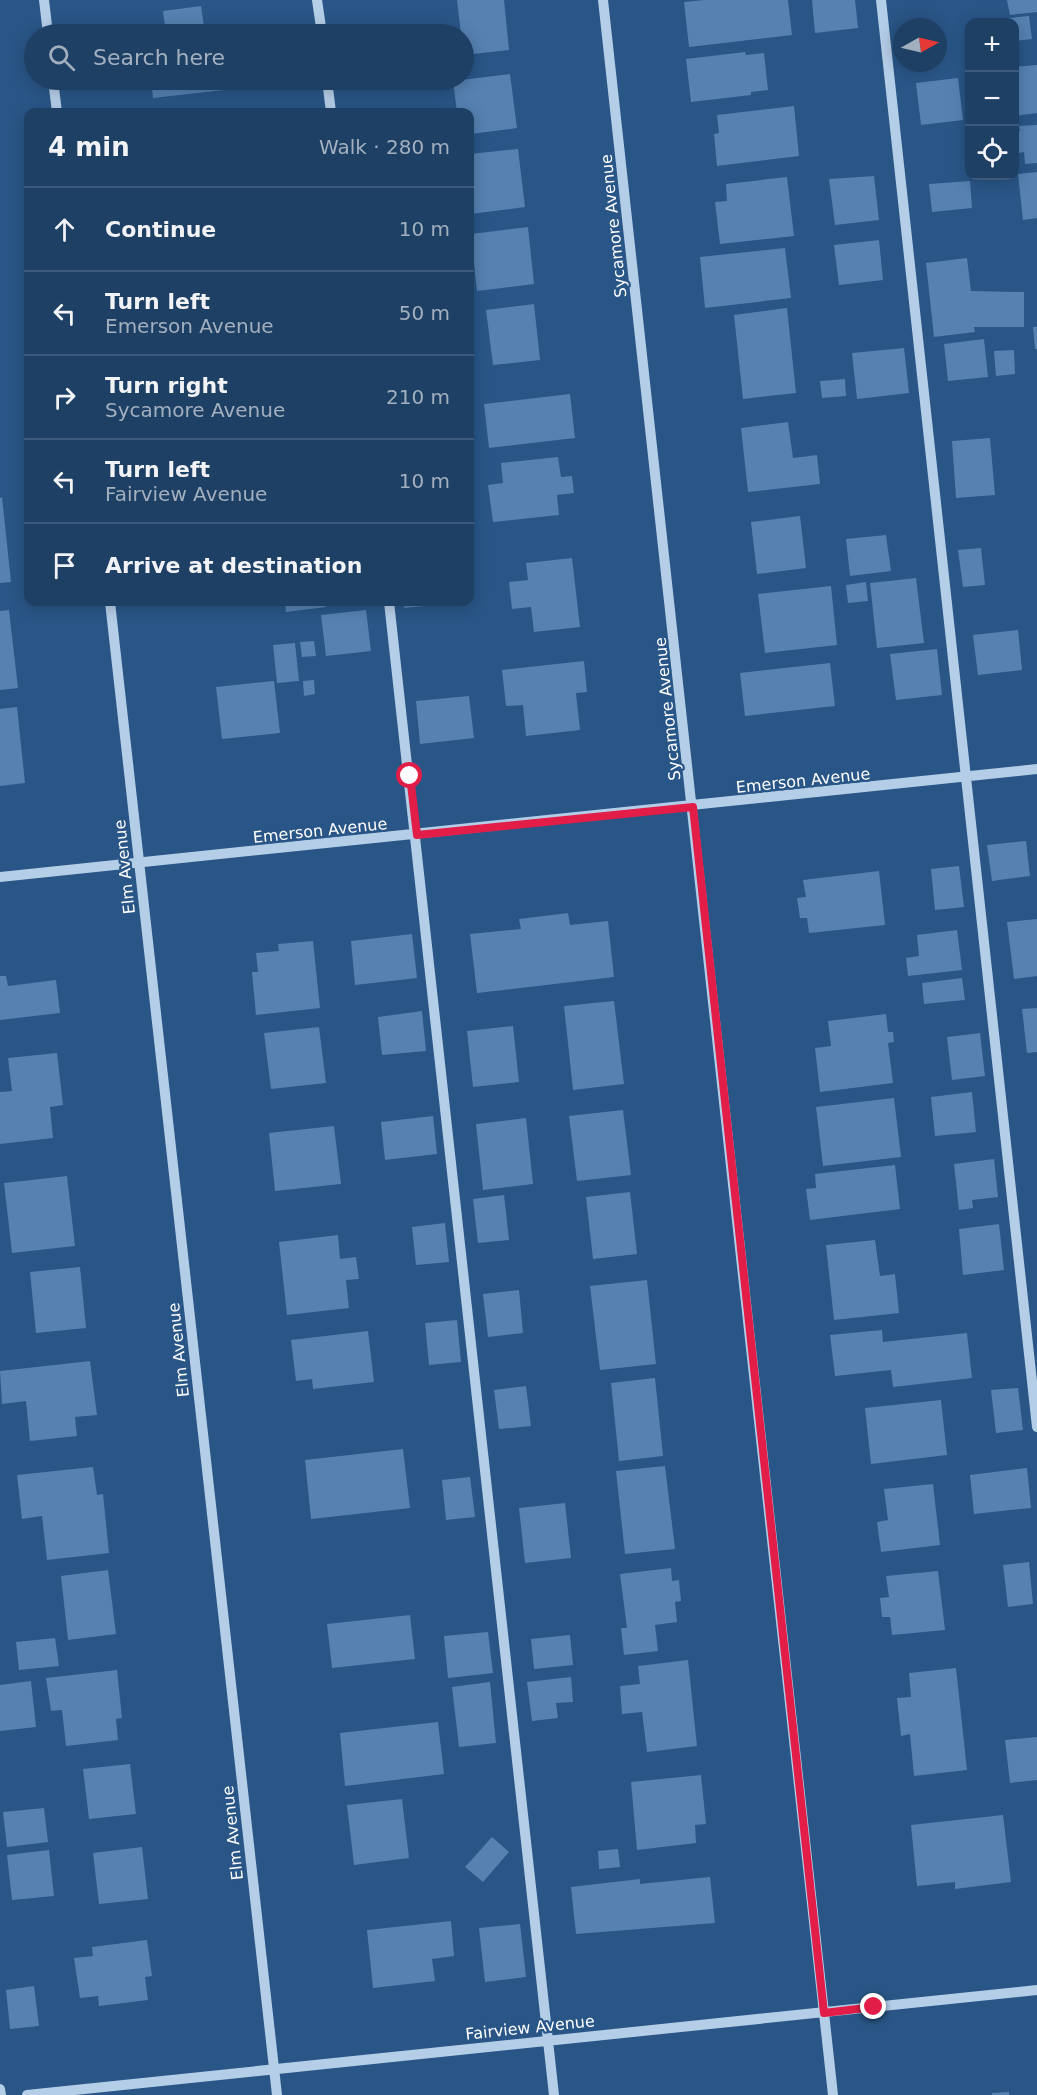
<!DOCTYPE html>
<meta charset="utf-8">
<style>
body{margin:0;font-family:"DejaVu Sans",sans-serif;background:#27476b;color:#f1f3f6}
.controls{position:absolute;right:18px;top:18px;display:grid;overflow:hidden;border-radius:12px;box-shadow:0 3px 15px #0003}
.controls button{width:54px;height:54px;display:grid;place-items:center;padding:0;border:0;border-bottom:2px solid #3c5979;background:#1f4065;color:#f1f3f6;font:30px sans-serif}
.compass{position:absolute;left:893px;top:18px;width:54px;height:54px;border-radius:50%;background:#1f4065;box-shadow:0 3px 15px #0003;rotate:82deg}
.stop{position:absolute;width:18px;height:18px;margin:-14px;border:4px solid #e11d48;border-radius:50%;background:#fff}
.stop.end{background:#e11d48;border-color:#fff;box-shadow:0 2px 6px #0008}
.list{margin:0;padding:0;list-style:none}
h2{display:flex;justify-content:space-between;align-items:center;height:78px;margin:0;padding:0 24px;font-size:26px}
h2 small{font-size:20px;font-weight:400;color:#a1afbf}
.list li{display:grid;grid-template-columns:39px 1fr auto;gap:18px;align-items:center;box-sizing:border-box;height:84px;padding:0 24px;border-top:2px solid #3c5979}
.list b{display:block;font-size:22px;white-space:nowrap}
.list p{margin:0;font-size:20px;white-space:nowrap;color:#a1afbf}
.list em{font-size:20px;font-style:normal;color:#a1afbf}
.icon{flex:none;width:33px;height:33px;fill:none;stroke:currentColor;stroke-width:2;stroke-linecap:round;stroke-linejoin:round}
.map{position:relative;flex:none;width:1037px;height:2095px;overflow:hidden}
.search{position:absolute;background:#1f4065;box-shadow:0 3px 15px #0003;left:24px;top:24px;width:450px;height:66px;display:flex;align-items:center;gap:15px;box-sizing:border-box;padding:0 21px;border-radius:33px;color:#a1afbf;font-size:22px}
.panel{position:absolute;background:#1f4065;box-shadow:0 3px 15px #0003;left:24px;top:108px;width:450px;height:498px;border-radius:12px}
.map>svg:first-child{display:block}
.building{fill:#5681b1}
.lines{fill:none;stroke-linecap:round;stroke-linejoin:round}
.minor{stroke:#b5cee8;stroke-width:10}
.route{stroke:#e11d48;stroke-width:8}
.labels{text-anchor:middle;stroke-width:4.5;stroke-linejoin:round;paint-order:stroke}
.street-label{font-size:16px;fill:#fff;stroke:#295687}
</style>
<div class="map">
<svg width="1037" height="2095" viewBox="0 0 1037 2095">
<rect width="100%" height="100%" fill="#295687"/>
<path class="building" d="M457,0H504L509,50L464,55V34H461Z
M704,0H788L792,35L689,47L684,2Z
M812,0H855L858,28L815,33Z
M1007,0H1037V12L1010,15Z
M201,6L204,27L226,25L227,34H166L163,11Z
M1029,16L1032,39L1014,41V22H991L990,20Z
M745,52L746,55L764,53L768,90L751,92V95L691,102L686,59Z
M1037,65V113L1014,116V67Z
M510,74L517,128L470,134V112H457L453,81Z
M958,78L963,120L921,125L916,83Z
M151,80H232L233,89L153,98Z
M794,106L799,156L717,166L714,134L719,133L717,115Z
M1037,125V163L1025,164L1024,152L1014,154V132L1020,131L1019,126Z
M518,149L525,207L470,214V154Z
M1037,172V218L1023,220L1018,174Z
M874,176L879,220L835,225L829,179Z
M787,177L794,236L720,244L715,202L727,201L726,184Z
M970,181L972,208L932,212L929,184Z
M528,227L534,284L477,291L471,234Z
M879,240L883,280L839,285L834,245Z
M785,248L791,298L705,308L700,257Z
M967,258L971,291L1024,292V327H974L975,332L934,337L926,263Z
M534,304L540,360L493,365L486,310Z
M787,308L796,393L743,399L734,315Z
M1033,327H1037V349H1035Z
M984,339L988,377L948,381L944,344Z
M904,348L909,393L857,399L852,353Z
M1014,350L1015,374L996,376L994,351Z
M845,379L846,396L822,398L820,381Z
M570,394L575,438L489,448L484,404Z
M788,422L793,458L817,455L820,484L748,492L741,428Z
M990,438L995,495L956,498L952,441Z
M558,457L561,477L572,476L574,493L557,495L559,515L493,522L488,485L503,483L501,463Z
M2,497L11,582L0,583V498Z
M800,516L806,568L757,574L751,522Z
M886,535L891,571L850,576L846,539Z
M981,548L985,585L963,587L958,550Z
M572,558L580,627L534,632L531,607L512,609L509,582L528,580L526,563Z
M916,578L924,643L877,648L870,583Z
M866,582L868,601L848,603L846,585Z
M831,586L837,645L765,653L758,594Z
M285,602H325L326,607L286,612Z
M404,602H435L436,605L404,608Z
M9,610L18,688L0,690V611Z
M366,610L371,651L326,656L321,615Z
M1018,630L1022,670L978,675L973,635Z
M314,641L316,656L302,657L300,642Z
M295,643L299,681L277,683L273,645Z
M937,649L942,695L896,700L890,654Z
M584,661L587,692L576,693L580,730L526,736L523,705L506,706L502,670Z
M830,663L835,706L745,716L740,673Z
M314,680L315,694L304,696L303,681Z
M274,681L280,733L222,739L216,687Z
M469,696L474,738L420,744L416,701Z
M17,707L25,783L0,786V709Z
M1026,841L1030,876L992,881L987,845Z
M959,866L964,907L935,910L931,869Z
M879,871L885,925L809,933L807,918H800L797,898L806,897L803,880Z
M568,913L570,925L608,921L614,977L477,993L470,934L521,929L519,919Z
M1037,919V976L1014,979L1007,922Z
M957,930L962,970L908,976L906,958L919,956L917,935Z
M412,934L417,978L355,985L351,941Z
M313,941L320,1008L256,1015L252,972H258L256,953L279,951L278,944Z
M0,976H6L8,986L56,980L60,1013L0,1020Z
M962,978L965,1000L924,1004L922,983Z
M614,1001L624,1084L573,1090L564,1006Z
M1037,1008V1052L1027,1053L1022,1009Z
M422,1011L426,1051L382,1055L378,1017Z
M886,1014L888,1032H893L894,1042L888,1043L893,1083L820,1092L815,1048L831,1046L828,1021Z
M513,1026L519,1082L473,1087L467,1031Z
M319,1027L326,1083L271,1089L264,1033Z
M980,1033L985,1076L952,1080L947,1037Z
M57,1053L63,1105L50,1107L53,1138L0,1144V1092L12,1091L8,1058Z
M972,1092L976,1132L935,1136L931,1097Z
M894,1098L901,1157L823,1166L816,1107Z
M623,1110L631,1175L577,1181L569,1116Z
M433,1116L437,1154L385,1160L381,1122Z
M526,1118L533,1184L483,1190L476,1124Z
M334,1126L341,1184L275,1191L269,1133Z
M994,1159L998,1197L972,1200L973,1208L959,1210L954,1164Z
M895,1165L900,1209L810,1220L806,1189L816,1188L815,1174Z
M67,1176L75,1246L12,1253L4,1183Z
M630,1192L637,1254L593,1259L586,1197Z
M504,1195L509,1240L478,1243L473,1199Z
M445,1223L449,1262L416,1265L412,1227Z
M999,1224L1004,1270L963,1275L959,1229Z
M338,1235L340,1259L356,1257L359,1279L346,1280L349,1308L287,1315L279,1242Z
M875,1240L880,1276L895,1274L899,1313L834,1320L826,1245Z
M80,1267L86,1328L36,1333L30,1272Z
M647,1280L656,1364L600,1370L590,1286Z
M519,1290L523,1333L488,1337L483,1294Z
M457,1320L461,1362L429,1365L425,1323Z
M882,1330L883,1342L967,1333L972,1378L893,1387L891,1370L835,1376L830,1335Z
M368,1331L374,1382L313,1389L312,1379L296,1381L291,1340Z
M90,1361L97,1415L75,1417L77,1436L30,1441L26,1401L2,1404L0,1371Z
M655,1378L663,1456L619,1461L611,1383Z
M526,1386L531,1426L499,1429L494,1390Z
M1018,1388L1023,1430L996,1433L991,1390Z
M941,1400L947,1455L871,1464L865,1408Z
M403,1449L410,1508L311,1519L305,1460Z
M665,1466L675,1549L625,1554L616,1471Z
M93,1467L97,1495L103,1494L109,1553L47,1560L42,1516L22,1519L17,1475Z
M1027,1468L1031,1508L974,1514L970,1475Z
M470,1477L475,1517L446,1520L442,1480Z
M933,1484L940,1545L881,1552L877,1522L888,1520L884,1489Z
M565,1503L571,1558L525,1563L519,1508Z
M1029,1562L1033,1604L1008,1607L1003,1565Z
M671,1568L672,1581L679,1580L681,1601L675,1602L677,1622L655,1625L658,1651L624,1655L621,1628H627L620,1574Z
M108,1570L116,1634L68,1640L61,1576Z
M938,1571L945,1630L892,1635L890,1617H882L880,1598L889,1597L886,1576Z
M410,1615L415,1659L332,1668L327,1624Z
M488,1632L493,1673L448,1678L444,1636Z
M570,1635L573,1665L534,1669L531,1639Z
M55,1638L59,1666L19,1670L16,1642Z
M688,1660L697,1746L647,1752L642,1712L622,1714L620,1686L640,1684L638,1666Z
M956,1668L967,1770L914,1776L910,1734L901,1736L897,1698L911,1697L909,1673Z
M117,1670L122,1718L116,1719L118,1740L66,1746L62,1710L51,1711L46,1678Z
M571,1677L573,1702L556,1703L558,1718L532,1721L527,1682Z
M31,1681L36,1727L0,1731V1685Z
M490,1682L496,1743L459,1747L452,1687Z
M438,1722L444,1774L345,1786L340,1733Z
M1037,1737V1780L1010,1783L1005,1740Z
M130,1764L136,1814L89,1819L83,1769Z
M701,1775L706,1824L695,1825L696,1843L637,1850L631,1782Z
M402,1799L409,1858L354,1865L347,1805Z
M44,1808L48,1842L7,1847L3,1812Z
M1003,1815L1011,1882L955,1889V1882L917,1886L911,1825Z
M492,1837L509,1852L483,1882L465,1867Z
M142,1847L148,1899L99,1904L93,1853Z
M618,1849L620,1867L599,1869L598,1851Z
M49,1850L54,1896L12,1900L7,1855Z
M710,1877L715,1923L576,1934L571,1887L640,1879V1884Z
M451,1921L454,1956L432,1959L435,1981L373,1988L367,1930Z
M520,1924L526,1977L485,1982L479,1928Z
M147,1940L152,1976L145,1977L148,2000L99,2006L98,1996L80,1998L74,1958L93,1956L92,1947Z
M34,1986L39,2026L10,2029L6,1990Z
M1009,2092V2095H992V2093Z"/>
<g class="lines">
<path class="minor" d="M44,0L48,34
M317,0L322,34
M603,0L833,2095
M881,0L1037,1427
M53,80L57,112
M327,80L331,112
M110,602L277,2095
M389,602L554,2095
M0,877L1037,769
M0,2089L1,2095
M27,2095L1037,1990"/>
</g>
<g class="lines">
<path class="route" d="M410,776L417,835L693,807L824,2013L874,2007"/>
</g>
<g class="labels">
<g class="street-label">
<text transform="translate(613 226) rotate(-96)" y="6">Sycamore Avenue</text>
<text transform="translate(667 709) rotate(-96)" y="6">Sycamore Avenue</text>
<text transform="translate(803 780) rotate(-6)" y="6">Emerson Avenue</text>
<text transform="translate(320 830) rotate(-6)" y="6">Emerson Avenue</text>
<text transform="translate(124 867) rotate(-96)" y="6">Elm Avenue</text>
<text transform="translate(178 1350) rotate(-96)" y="6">Elm Avenue</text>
<text transform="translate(232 1833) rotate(-96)" y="6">Elm Avenue</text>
<text transform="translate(530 2027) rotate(-6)" y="6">Fairview Avenue</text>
</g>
</g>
</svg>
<div class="controls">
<button>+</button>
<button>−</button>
<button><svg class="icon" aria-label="locate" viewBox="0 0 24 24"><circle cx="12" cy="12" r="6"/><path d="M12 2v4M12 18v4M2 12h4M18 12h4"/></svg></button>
</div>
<svg class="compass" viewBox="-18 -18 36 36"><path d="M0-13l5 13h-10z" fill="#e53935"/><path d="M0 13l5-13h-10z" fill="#a1afbf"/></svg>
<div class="stop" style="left:410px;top:776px"></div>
<div class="stop end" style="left:874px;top:2007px"></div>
<div class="search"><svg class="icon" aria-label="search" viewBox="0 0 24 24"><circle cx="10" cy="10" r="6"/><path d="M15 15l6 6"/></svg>Search here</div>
<section class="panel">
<h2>4 min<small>Walk · 280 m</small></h2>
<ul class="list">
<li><svg class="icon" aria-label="ahead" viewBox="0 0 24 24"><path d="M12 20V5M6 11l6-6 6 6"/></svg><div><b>Continue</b></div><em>10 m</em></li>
<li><svg class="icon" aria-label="left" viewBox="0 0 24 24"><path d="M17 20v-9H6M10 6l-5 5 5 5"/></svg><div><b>Turn left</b><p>Emerson Avenue</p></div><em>50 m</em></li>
<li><svg class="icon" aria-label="right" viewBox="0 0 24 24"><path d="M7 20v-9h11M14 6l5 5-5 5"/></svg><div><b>Turn right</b><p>Sycamore Avenue</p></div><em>210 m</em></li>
<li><svg class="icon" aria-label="left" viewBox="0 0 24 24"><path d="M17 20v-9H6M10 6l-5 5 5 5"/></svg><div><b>Turn left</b><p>Fairview Avenue</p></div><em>10 m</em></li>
<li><svg class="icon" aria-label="arrive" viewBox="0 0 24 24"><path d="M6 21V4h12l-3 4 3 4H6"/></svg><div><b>Arrive at destination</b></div></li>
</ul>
</section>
</div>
